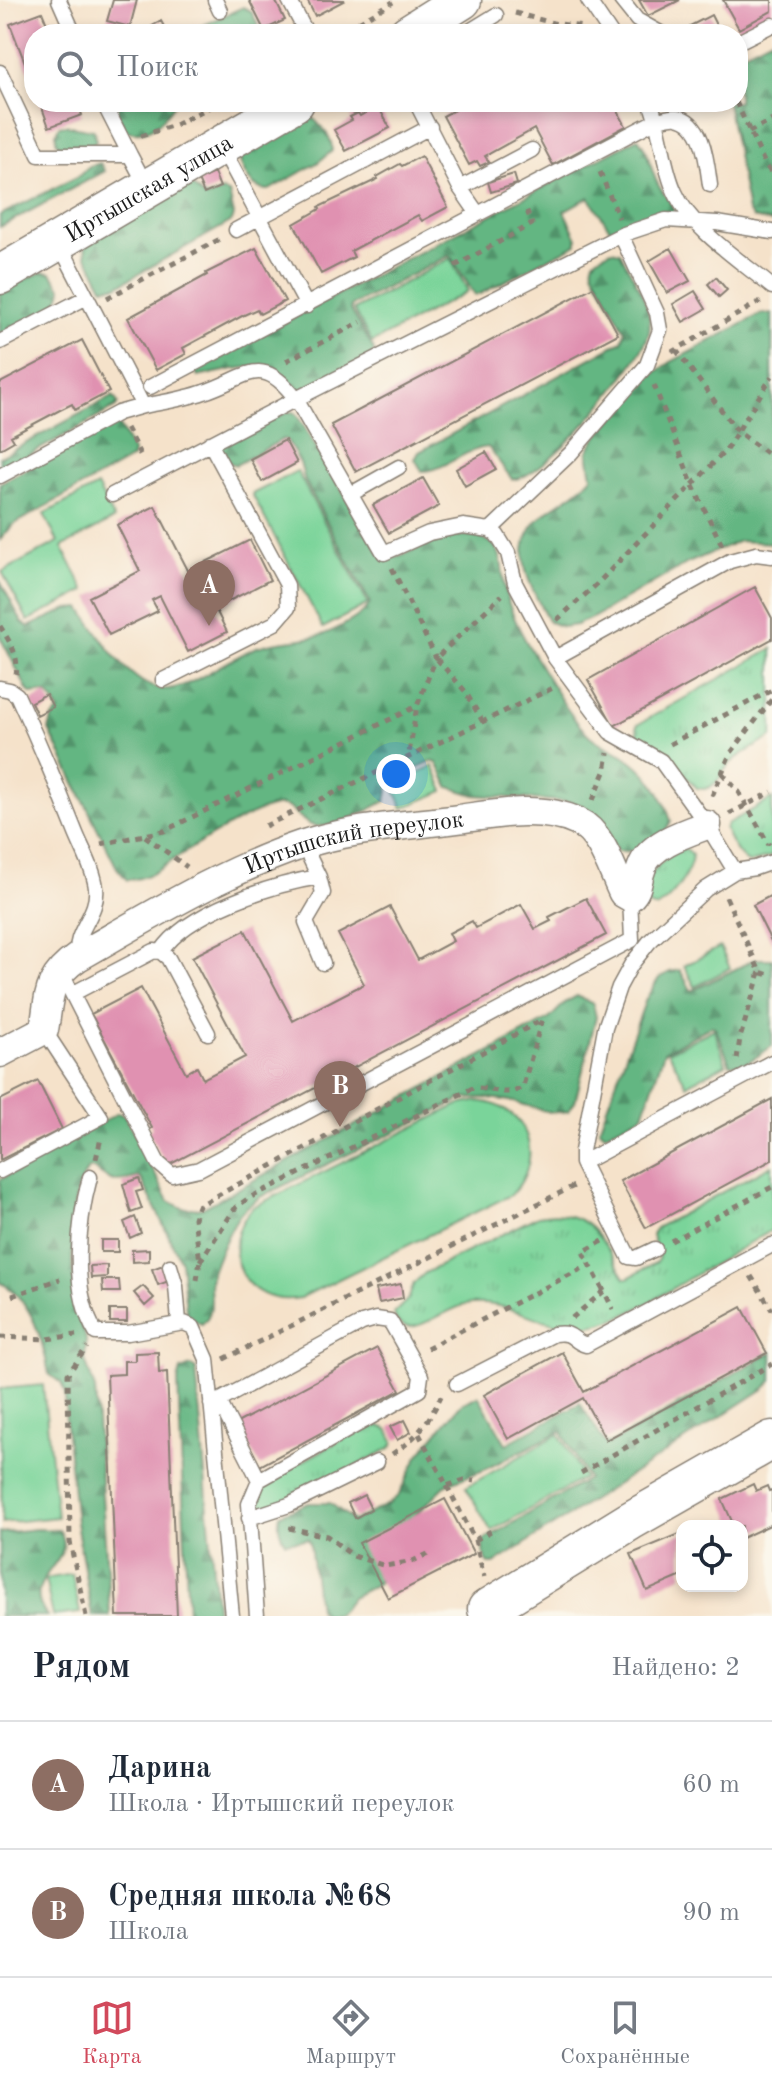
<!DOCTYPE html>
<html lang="ru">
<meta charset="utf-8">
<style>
body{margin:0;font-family:"Old Standard TT",serif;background:#f6f6f7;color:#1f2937}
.controls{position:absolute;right:24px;bottom:24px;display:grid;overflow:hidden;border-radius:16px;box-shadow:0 4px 12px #0003}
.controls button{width:72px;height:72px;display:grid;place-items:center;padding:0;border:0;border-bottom:2px solid #e0e1e3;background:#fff;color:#1f2937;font:40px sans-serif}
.you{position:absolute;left:396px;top:774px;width:28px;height:28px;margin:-20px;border:6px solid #fff;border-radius:50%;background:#1a73e8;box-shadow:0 0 0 12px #1a73e833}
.badge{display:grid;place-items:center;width:52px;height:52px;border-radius:50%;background:#d1495b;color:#fff;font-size:26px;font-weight:700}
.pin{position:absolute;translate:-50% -66px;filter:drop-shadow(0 2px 4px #0008)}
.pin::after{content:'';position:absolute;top:42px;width:28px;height:24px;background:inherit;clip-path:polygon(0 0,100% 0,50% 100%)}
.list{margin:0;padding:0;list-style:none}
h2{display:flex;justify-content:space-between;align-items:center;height:104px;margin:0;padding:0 32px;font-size:34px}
h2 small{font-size:26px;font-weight:400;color:#747a83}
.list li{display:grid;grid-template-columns:52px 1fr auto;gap:24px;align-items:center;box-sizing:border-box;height:128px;padding:0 32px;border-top:2px solid #e0e1e3}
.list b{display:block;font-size:30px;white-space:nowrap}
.list p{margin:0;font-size:26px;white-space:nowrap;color:#747a83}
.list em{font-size:26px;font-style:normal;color:#747a83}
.icon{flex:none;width:44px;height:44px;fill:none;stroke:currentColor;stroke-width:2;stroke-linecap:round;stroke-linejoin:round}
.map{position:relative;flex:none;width:772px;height:1616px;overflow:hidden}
.search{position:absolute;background:#fff;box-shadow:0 4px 12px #0003;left:24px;right:24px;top:24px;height:88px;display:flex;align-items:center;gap:20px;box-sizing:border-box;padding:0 28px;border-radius:32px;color:#747a83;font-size:30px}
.sheet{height:360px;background:#fff}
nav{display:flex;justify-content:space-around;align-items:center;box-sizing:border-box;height:112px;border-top:2px solid #e0e1e3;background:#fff;font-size:22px;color:#747a83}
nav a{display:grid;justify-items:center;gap:4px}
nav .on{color:#d1495b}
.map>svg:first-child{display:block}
.grass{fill:url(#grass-tufts);stroke:#4b785b;stroke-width:2}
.forest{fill:url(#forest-firs);stroke:#40694f;stroke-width:2}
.park{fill:#7ad49a;stroke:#4b785b;stroke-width:2}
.building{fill:#e091b1}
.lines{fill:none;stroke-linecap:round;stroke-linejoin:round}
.lane-casing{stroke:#887f73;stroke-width:17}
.street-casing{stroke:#887f73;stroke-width:31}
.secondary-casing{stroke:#887f73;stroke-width:41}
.path{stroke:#887f73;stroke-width:5;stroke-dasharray:6 6;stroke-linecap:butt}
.lane{stroke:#fff;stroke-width:14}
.street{stroke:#fff;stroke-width:28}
.secondary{stroke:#fff;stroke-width:38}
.labels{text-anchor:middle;stroke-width:6;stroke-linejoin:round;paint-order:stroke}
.street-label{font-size:24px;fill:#1c1c1c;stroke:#fbf7ec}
</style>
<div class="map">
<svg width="772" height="1616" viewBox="0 0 772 1616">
<defs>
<pattern id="grass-tufts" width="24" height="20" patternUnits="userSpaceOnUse" patternTransform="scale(2)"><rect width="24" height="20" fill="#7ad49a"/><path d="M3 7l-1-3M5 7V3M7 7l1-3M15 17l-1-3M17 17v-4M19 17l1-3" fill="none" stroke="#69b584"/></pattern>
<pattern id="forest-firs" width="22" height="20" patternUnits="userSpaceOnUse" patternTransform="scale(2)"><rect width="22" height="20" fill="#63b682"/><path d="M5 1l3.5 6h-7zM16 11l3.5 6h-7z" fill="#51936a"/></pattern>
</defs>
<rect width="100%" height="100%" fill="#fbf7ec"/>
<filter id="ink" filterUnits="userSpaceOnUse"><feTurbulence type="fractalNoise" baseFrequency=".0125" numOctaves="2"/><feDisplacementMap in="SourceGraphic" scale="16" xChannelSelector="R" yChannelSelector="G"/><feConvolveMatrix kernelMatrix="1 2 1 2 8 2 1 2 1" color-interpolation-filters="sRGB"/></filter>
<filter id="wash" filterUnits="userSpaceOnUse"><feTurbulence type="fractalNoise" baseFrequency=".006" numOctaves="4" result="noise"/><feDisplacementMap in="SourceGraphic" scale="32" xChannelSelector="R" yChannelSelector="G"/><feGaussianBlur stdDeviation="1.8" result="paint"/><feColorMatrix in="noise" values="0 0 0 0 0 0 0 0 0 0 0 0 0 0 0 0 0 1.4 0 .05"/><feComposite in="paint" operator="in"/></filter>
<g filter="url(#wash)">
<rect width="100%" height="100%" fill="#f5e2ca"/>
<path class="grass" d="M772,649V737C758,746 738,754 727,767C720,775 720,782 710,787C703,790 704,789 697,788L663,750L638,737L637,725Z
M772,799V856L750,863C739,858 730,841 725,829L727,824Z
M680,849L688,850L692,855C691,873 672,899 656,908L648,905C638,880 660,861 680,849Z
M772,1165V1230C744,1246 716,1263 688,1279C652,1300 615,1328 571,1326C534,1323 504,1298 465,1305C443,1309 402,1347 394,1313L409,1298L414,1283L425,1273L538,1216C591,1206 601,1240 625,1278H628L657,1262L659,1256L652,1235L656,1228Z
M379,1426L388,1429L394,1441L392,1447L325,1483L263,1508L259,1507L262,1488L266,1481L360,1430Z"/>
<path class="forest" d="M243,7L251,11L260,29L255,34H197L202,26Z
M772,38V222L753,218L748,211L727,102H738V55Z
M119,102H176C162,121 150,139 125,130L117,112Z
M306,117H312C321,126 333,137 332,151L317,163L269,190C252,190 245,176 240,161L244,151L297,119Z
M65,125L94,130L96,140C88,154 75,151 61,149C55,141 54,135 59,126Z
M638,138C650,152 650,172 660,188C665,197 672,201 674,211L670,214L610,229L589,197L564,211L577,238V244L480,294L475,295L472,291L450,255L351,306V310L374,350L372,356L300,391C292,387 288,378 281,374C256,359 224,372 198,377L195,369Z
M100,163L105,171L0,227V215L79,176L88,167Z
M183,186H192L206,198L222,191L229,193L234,215L232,221L117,286L103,287L86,255L85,244Z
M612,250L620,252C631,275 654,306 649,332C644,362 542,483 512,479L488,447C464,449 445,471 422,471L415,459L419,452L622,341L625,331L593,271C590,257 602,255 612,250Z
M42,272L51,273L62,289C60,313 20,325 0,336V290Z
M761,314H772V543L739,541L688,563L594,617L576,625L563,627L549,622C531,587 506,548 543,515C559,502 579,493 592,477L588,452L592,443L639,387L651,376L671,362Z
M113,396L118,403L116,407L0,471V457Z
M288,412H294L298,417L383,559C416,557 451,523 488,541C505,549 501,574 505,590C511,618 529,647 544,672C557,693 572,720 590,736C603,747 619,751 632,761C652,776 664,798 671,821C664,839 636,855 617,851L594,817L571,802L475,795L449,787L437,763L432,761L394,778L390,782L386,801C369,810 331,832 311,825C298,820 292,802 275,806C250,811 204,840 182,854C163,866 151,879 127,880L117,868L49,730L52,719L59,711C51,697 50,690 32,694L28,691L0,637V581L22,622L28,627L68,609L81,608C98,633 129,686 162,689C183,691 206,673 224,664C235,659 246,651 257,647C277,640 298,641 318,636C333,632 362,617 370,604L368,599L305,481L300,463L287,440L283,439L236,465L230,463L220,450L222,444Z
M113,423L118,424L133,452L132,458L13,525L0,540V483Z
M755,959H772V1046C759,1055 746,1067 730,1064L715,1027L711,1026L664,1052L643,1115L605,1134L599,1129L646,999L659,978L670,972L680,970L691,990H694Z
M577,996L593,1004L596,1017L575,1102L568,1111C549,1115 536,1108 518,1103C498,1098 480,1096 460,1100L260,1197C254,1202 246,1207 241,1213C231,1226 215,1261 211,1276C207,1294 218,1309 202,1324L190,1319L186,1309L181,1262L142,1180L139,1177C113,1184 113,1183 92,1168L87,1170L78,1188L73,1210L72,1264L76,1309L86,1339L85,1360L95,1389L110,1616H92L76,1522L66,1426L65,1392L61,1383L49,1374C43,1341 32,1299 0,1282V1180L118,1113L125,1116L169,1201L182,1208H203L549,1019L566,1002Z
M772,1352V1381L765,1388L494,1564H489C484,1556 481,1549 484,1540L588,1479L561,1431L484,1470L447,1484L414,1516L377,1584L352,1597L342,1610L336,1614H322L318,1609L310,1543L308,1539L285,1542C279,1533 277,1525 280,1514L309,1503H330L354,1521L389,1504L399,1495L418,1456L461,1404L478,1396L481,1400L506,1444L580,1403L605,1443L609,1444Z
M191,1366L196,1369L217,1616H188L178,1381L181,1370Z
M36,1529L59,1530C81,1561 16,1578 47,1616H0V1533Z"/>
<path class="park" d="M450,258L468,291L372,343L354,310Z
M297,471L368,604L323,628L252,494Z
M97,486L114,519L62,547L85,591L28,621L2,572L58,542L44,514Z
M433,766L444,791L403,808L392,784Z
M720,947L730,968L695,987L684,966Z
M714,1029L726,1064L687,1085L668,1052Z
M478,1101C529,1106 546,1159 511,1195L300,1298C243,1309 215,1248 253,1207L458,1105Z
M43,1385L57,1517L2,1523L0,1389Z
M559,1434L584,1478L491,1531L466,1487Z
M72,1574L80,1613L53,1616L45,1579Z"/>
<g id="blocks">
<path class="building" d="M113,0H137L130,27L107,21Z
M249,0H275L285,20L264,30Z
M307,0H345L315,16Z
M639,0H680L648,16Z
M723,0H772V11L739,29Z
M42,12L51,34H34V86L10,24Z
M711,15L716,25L695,34L690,26Z
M161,21L167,32L173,29L176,34H138Z
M40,102H77L82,115L49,127Z
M469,102H613L626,126L553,165L534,129L485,156L489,162L480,166L477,161L469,165L443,116Z
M378,106L390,128L346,151L334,130L352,120L350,117L358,113L360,116Z
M421,156L448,207L422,221L418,215L351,251L354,257L321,274L294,224L320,209L319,207L378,179L377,177L400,164L402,166Z
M214,173L220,187L204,194L198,180Z
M514,174L517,184L491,192L488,182Z
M256,248L285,301L260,314L257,309L244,315L183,348L186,354L156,370L128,318L207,275L206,273Z
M671,248L690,281L667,293L649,261Z
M716,277L727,290L719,297L708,284Z
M593,287L618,334L356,472L331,425Z
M695,291L706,309L683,322L673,304Z
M82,340L109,392L75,410L72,404L60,410L11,436L14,441L0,449V383Z
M285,440L297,463L262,482L250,459Z
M486,452L496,469L465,486L456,469Z
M423,478L439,506L389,533L373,505Z
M155,506L197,588L209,582L200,565L250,540L270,580L215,608L227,632L188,652L160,596L152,600L158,611L109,635L89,597L140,571L117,525Z
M755,587L772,618V639L614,726L588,680Z
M46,694L53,707L37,715L31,702Z
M772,895V943L753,905Z
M586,898L606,935L167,1166L148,1131L152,1128L91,1014L141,988L186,1073L197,1067L203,1079L245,1057L192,957L245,930L293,1021L364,984L338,934L390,907L418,960L453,941L449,933L472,921L476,928L521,904L535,929L551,921L549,917Z
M38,1081L62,1129L0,1160V1100Z
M772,1099V1160L646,1228L620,1181Z
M139,1178L143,1190L136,1192L142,1209L131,1213L123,1184Z
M135,1217L141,1233L130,1238L124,1222Z
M101,1240H118V1252H101Z
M149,1249V1261L132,1262V1250Z
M107,1265V1277L91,1278L90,1266Z
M163,1265L169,1281L158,1285L152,1269Z
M102,1280H119L120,1292H103Z
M401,1284L403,1298L379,1303L376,1289Z
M143,1286L154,1298L145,1306L134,1293Z
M742,1307L767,1353L606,1440L583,1398L508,1439L484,1395L562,1352L584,1392Z
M110,1310H127V1322H110Z
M377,1348L400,1390L260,1466L237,1423Z
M158,1352L159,1373L167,1372L177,1616H117L107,1375L124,1374V1361H135V1353Z
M405,1420L411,1432L397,1440L390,1427Z
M753,1484L756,1491L767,1486L769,1491L772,1490V1524L742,1538V1526H734L722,1499Z
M364,1495L371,1509L355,1518L348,1503Z
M445,1499L474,1554L388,1598L359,1543Z
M682,1533V1576L647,1591L631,1554Z"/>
</g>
</g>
<g filter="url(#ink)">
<use href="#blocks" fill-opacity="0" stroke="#887f73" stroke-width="2"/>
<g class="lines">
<defs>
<path id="lane" d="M59,0L74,34
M215,0L220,11
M289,0L307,34
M588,0L611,34
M621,0L637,20L662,34
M465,34L496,15
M738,42L772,25
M0,72L39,155H130L148,189
M103,102L130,155
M650,102C662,131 662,164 675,192C691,229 741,261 772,287
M221,146L307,306
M460,188L532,150
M478,214L657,120C663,119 671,116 677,117C704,121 707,164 710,185
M236,230L430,127
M0,342L87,297
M150,387L478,214L460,188L416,102
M143,406C163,402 185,399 204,392C247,378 261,352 296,399L621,235L666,220L717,223L772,232
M0,476L118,413L143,406L59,243
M351,494L399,467
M112,495L296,399L384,553L429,533L463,526L490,530L497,535L508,553L515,583L555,658L610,732L661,761L707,825L735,871
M490,530L571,453L647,365L660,330L657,313L621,235
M555,658L730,561L756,554L772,556
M163,680L275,623L288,608L287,585L210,443
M0,688L10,690L17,695C38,740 57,785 75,831C82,849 94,869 96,888C99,915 72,932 78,957
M303,844L319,877L323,893L306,922L323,963
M161,952C186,912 274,884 319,877
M60,970L158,1163L172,1175L199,1169L632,940L630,897
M72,994L154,951L161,952L168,958L208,1033
M582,1163L772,1062
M0,1171L101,1117L44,1030
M90,1177C78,1222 70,1291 96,1333H128L184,1323L193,1327L207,1359L232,1616
M655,1249L636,1258L629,1257L582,1163V1151L605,1028L619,987L631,965L650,941L706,889L735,871L755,868L772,862
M170,1266L176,1286L179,1322
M457,1384L554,1334C575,1331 571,1341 586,1345L772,1245
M219,1401L362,1323L376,1319L390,1321L421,1376L419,1390L259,1480
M211,1404L219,1401L259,1480L249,1504L257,1616
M249,1518L289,1505L377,1462"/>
<g id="street">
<path id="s1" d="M0,1053L44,1030C50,995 46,979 78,957C150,916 222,872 301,845C350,828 406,826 458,819C495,814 542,805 578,822C602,833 612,871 623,893L630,897C639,889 637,879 642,867C650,844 685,833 707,825"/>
</g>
<g id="secondary">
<path d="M408,34L462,0"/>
<path id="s2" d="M0,275L295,102"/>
<path d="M490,1616L487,1609L630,1521L772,1440"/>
</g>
</defs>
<use href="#lane" class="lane-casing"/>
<use href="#street" class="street-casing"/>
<use href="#secondary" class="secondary-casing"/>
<path class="path" d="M515,13L553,23L583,27
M338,34L393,2
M736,102L765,164L772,174
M749,132L772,120
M141,136L177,124L219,102
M600,172L619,218
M455,266L532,224L526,208
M107,298L222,238
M676,350L738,432L772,457
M672,352L761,301
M286,361L361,322
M654,385L693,486L722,545
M126,428L142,458
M392,568L436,658L417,706L408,759
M557,620L597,584L726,450L772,376
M0,626C9,641 20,656 16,674
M483,722L465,691L436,658L502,595
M670,744L772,690
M722,773L739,792L769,845
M712,796L730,754L772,699
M593,800L605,772L608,753
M729,814L772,792
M265,826L555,687
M145,836L187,867
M101,844L164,831L417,706
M726,897L760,972L772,976
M737,1059L740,1038L760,972
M96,1159L101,1138
M603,1241L583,1252L604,1291
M671,1241L772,1187
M200,1261L236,1207L249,1198L473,1088C491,1087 509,1099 523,1086L542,1019
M751,1276L772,1310
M197,1280L200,1261L194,1218L198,1206L542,1020
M12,1296L60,1279
M572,1318L604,1291L613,1309
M0,1337L47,1339L76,1335
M427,1348L589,1265
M224,1359L574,1186
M419,1434L447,1486L464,1480L475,1481
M392,1454C416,1439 429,1422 441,1396
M581,1473L772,1364
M447,1486L475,1540L484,1577
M289,1528L327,1536L353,1556L386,1566L413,1561L432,1552
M475,1540L491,1531
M86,1616L70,1542L68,1374L87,1347"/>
<use href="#lane" class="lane"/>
<use href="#street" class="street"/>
<use href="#secondary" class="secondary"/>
</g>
</g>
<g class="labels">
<g class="street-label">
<text dy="8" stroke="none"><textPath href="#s2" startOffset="172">Иртышская улица</textPath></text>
<text dy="8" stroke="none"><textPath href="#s1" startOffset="436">Иртышский переулок</textPath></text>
</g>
</g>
</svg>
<div class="controls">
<button><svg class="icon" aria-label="locate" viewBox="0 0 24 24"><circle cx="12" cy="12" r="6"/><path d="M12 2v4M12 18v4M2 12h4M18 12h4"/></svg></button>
</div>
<div class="you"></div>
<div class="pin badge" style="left:209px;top:626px;background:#8d6e63">A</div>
<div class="pin badge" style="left:340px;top:1127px;background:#8d6e63">B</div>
<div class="search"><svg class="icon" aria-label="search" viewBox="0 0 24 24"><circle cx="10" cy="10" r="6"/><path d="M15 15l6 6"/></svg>Поиск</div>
</div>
<section class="sheet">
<h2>Рядом<small>Найдено: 2</small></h2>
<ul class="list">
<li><span class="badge" style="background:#8d6e63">A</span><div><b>Дарина</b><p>Школа · Иртышский переулок</p></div><em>60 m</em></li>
<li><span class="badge" style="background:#8d6e63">B</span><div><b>Средняя школа №68</b><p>Школа</p></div><em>90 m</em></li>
</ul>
</section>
<nav>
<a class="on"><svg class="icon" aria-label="map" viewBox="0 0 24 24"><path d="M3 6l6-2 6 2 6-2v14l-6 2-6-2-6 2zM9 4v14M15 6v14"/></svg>Карта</a>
<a><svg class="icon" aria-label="directions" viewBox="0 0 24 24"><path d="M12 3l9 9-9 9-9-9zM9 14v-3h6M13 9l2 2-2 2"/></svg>Маршрут</a>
<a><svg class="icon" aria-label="saved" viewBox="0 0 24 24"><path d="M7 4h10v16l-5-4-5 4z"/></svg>Сохранённые</a>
</nav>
